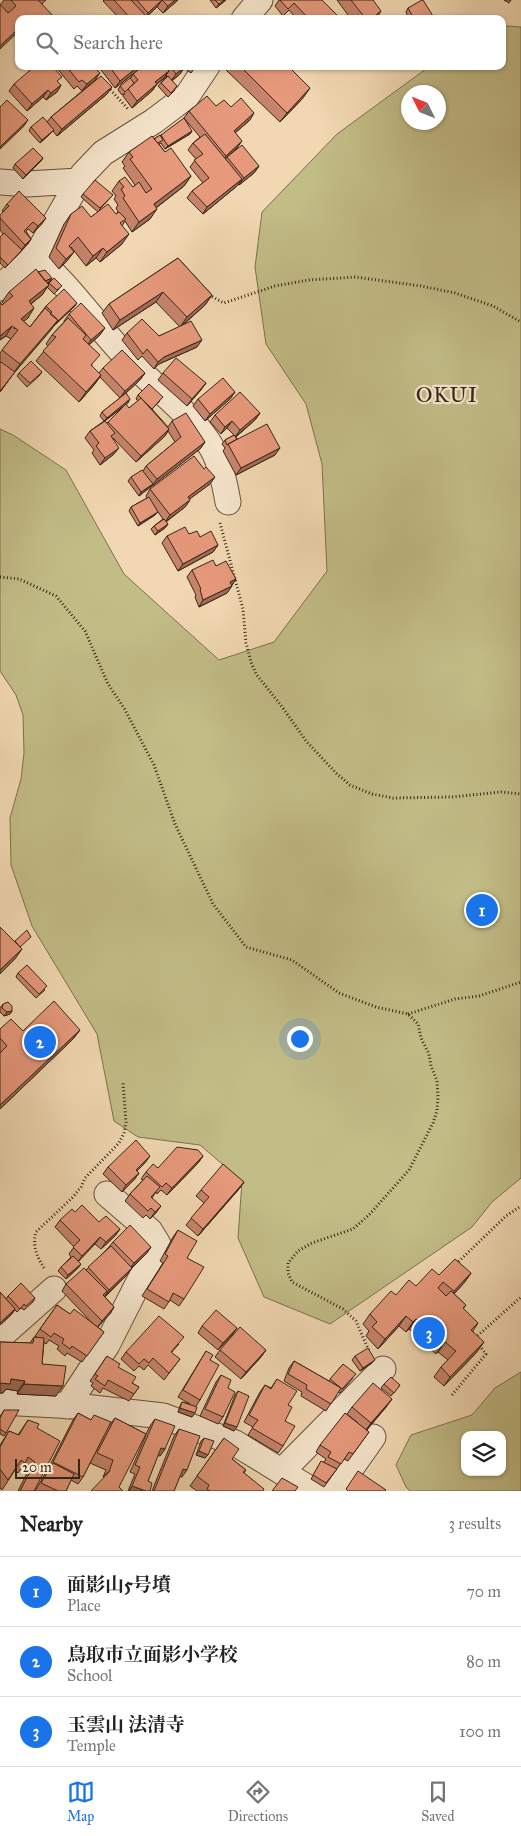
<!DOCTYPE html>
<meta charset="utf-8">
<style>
body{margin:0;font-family:"IM FELL Great Primer","Noto Serif JP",serif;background:#f6f6f6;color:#222}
.controls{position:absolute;right:15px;bottom:15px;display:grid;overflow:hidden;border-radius:10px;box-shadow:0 1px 4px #0004}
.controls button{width:45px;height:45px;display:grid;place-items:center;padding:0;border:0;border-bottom:1px solid #e0e0e0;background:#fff;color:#222;font:25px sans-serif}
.compass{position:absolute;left:401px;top:85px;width:45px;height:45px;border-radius:50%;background:#fff;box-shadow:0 1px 4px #0004;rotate:313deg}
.scale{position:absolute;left:15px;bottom:12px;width:65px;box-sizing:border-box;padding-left:5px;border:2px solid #362618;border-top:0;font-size:14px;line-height:18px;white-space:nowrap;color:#362618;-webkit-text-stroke:4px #f6e6cd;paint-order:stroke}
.you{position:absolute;left:299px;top:1038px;width:18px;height:18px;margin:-12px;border:4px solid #fff;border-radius:50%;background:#1a73e8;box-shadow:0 0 0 8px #1a73e833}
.badge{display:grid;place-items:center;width:32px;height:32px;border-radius:50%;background:#1a73e8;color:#fff;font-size:16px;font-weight:700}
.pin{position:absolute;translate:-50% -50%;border:2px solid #fff;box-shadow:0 1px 5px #0006}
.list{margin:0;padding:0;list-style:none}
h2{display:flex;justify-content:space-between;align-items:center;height:65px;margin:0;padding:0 20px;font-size:21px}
h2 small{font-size:16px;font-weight:400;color:#767676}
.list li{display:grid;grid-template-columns:32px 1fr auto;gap:15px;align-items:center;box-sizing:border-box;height:70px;padding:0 20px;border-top:1px solid #e0e0e0}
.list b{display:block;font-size:19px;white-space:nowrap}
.list p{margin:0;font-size:16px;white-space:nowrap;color:#767676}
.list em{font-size:16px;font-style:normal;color:#767676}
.icon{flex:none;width:28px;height:28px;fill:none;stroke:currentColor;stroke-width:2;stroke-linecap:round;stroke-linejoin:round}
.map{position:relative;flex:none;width:521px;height:1491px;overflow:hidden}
.search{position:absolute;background:#fff;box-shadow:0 1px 4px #0004;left:15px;right:15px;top:15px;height:55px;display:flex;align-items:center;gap:12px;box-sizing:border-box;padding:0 18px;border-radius:10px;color:#767676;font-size:19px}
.sheet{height:275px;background:#fff}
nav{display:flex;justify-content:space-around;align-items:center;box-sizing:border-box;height:70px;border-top:1px solid #e0e0e0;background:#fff;font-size:14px;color:#767676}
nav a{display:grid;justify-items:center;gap:2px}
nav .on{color:#1a73e8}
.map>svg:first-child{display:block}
.green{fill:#c2bc87;stroke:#7c7150;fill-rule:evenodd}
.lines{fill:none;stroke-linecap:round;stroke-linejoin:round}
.street-casing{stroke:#65523e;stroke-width:27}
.path{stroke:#362618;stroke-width:3;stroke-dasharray:1 2.5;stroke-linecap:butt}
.street{stroke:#f6e6cd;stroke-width:25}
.wall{fill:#c7846b;stroke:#362618}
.shaded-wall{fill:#a26b57;stroke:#362618}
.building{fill:#e7997c;stroke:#362618}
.labels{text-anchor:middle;stroke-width:4.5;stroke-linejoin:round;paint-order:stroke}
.quarter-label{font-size:22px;letter-spacing:1px;fill:#362618;stroke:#f6e6cd}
</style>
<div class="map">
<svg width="521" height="1491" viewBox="0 0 521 1491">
<rect width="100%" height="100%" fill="#f1d8b2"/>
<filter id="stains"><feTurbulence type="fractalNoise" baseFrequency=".004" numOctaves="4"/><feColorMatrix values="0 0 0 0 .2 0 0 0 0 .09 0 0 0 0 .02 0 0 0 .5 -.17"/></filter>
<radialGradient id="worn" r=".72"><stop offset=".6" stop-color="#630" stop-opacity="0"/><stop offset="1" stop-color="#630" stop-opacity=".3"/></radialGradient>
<path class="green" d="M507,26L521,27V1178L492,1202L472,1227L330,1324L264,1297L238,1238L242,1181L200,1145L138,1137L114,1121L97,1034L32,926L11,865L10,818L21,779L24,753L23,715L16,695L0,671V429L13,435L66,470L124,574L219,660L274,642L327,571L322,464L306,404L266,344L255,267L262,212L337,134L430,66H502V27ZM408,92H438V122H408Z
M521,1372V1491H410L406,1487L396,1465L411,1435L472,1415L495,1388ZM465,1435H502V1472H465Z"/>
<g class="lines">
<defs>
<path id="street" d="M244,19L260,0
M0,182L27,184L79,181
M35,256C72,288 100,331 135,366C161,393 195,417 213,450C221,465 225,485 228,502
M0,288L39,251L83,174L103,153L154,121L187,96L207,66
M0,1337L54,1289
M0,1402L75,1406L163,1416L235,1443L313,1491
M67,1406L107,1345L158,1244L150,1231L107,1194
M282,1471L383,1369
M335,1491L373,1437"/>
</defs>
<use href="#street" class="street-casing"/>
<path class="path" d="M108,87L129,110
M209,295L224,303L275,286L309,280L355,277L421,286L455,293L493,306L521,322
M220,523L243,609L246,643L251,662L256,674L283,708L306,741L336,773L350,785L372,794L393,798L452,797L501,792L521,794
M0,577L19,579L56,596L85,631L108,684L124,708L154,765L175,824L213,904L246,947L292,960L339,993L376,1007L408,1014L418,1024L421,1038L429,1054L431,1066L437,1081L438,1097L437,1111L433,1123L409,1170L369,1215L353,1229L312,1243L298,1251L288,1263V1273L292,1282L343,1309L356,1321L369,1351
M408,1014L455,999L479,996L521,982
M456,1264L506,1216L521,1206
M44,1268C37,1257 32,1245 36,1232L73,1197L81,1187L85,1178L119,1143L124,1133L126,1122L123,1083
M475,1338L521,1297
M452,1395L486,1354L479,1345"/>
<use href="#street" class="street"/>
</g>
<path class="wall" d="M4,0H46L42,4L19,19L0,49V5Z
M104,0H131L132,2L133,0H178L163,13L157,7L144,19H117L118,17L103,1Z
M210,0H226L216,8Z
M279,0H322L340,19H297L289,10L283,16L275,6Z
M337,0H374H373L376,19H351Z
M504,0H511L509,3Z
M408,8L430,19H409L406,12Z
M55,66H93L96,79L107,94L57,136L53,131L40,143L29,131L31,127L47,122L51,117L82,91L77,86L74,89Z
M98,66H141L139,70L143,66H196L191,73L184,68L180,74L172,81L175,90L168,97L158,86L167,76L166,75L164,78L157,84L152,91L132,108L123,96L125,93L122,95L118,90L120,86L130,79L133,74L115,88Z
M229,66H288L303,98L280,122L226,70Z
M58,82L61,85L57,92L46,100L43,97L27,111L9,91L14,84Z
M216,106L231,107L250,120L235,133L237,148L228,157L259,166L254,173L239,185L238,184L237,186L203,214L187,198L192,191L203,183L190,167L196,159L188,150L193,143L200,137L184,118L189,111Z
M192,131L190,134L165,149L161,143L159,144L165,152L191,176L184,186L156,208L150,219L132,232L125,221L122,226V244L100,262L96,258L86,266L71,247L67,261L59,269L49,257L64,224L71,214L91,217L98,212L81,197L83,194L113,195L99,210L116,214L118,212L116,208L118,205L114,199L116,196L112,191L119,181L133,187L135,185L123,168L125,166L122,162L129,152L161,135Z
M43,158L40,162L23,179L13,168L15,164Z
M7,204L41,225L33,233L28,229L26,231L31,239L26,246L5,268L0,263V237L3,234L0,230V215L3,212L2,211Z
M178,258L212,295L205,305L182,326L197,347L159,364L154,369L142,356L138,360L122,340L127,333L159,336L180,327L156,302L113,330L102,313L109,304Z
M38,272L52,278L49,282L47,283L48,284L54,278L59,289L54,294L47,287L42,295L31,304L28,318L23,321L30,327L46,306H75L53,326L14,373L0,392V353L11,339L6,336L0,340V302L2,305L4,304L2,302L9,292Z
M69,314L100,335L89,345L92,366L99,373L103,368L145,373L140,380L126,393L128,403L105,421L107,423L108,422L129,408L138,401L136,399L138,395L160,401L152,409L168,427L172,421L205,442L200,449L139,496L128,481L131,477L143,471L146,466L175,442L168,431L165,436L136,462L113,438L114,454L100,465L92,453L94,450L85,438L90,431L104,421L100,416L102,412L120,398L100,377L94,385L79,402L36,361L48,346L46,344L52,335L64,322V321Z
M42,372L39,376L27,387L17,376L19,373Z
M163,373L206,383L187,406L158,380Z
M235,392L230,399L205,421L193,406L198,399Z
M260,413L255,420L236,437L237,439L275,455L236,475L223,451L225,448L222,444L225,440L234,435L227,428L221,434L210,422L215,415Z
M210,484L189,499L190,500L185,507L166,522L168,524L165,528L155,535L151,529L154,526L163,519L158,512L155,515L138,526L129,511L131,507L147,498L146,496L150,489Z
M189,534L200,537L218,545L213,552L178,571L162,543L167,536Z
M216,566L236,579L227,593L199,607L195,597L196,595L187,577L192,570Z
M18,973L45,990L36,998L16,977Z
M3,1004L12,1011L10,1014L4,1016L0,1012V1008Z
M0,1029L23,1031L80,1030L73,1039L0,1109Z
M203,1156L198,1163L167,1195L161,1190L157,1194L156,1192L152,1198L156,1213L150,1219L146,1215L143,1218L125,1201L130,1194L143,1180L141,1179L146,1172Z
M145,1163L137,1171L139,1173L134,1180L122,1192L103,1174L108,1167Z
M244,1182L239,1189L198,1236L186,1225L204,1203L196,1196L201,1190Z
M75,1212L99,1222L120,1229L115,1236L101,1249L95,1244L78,1261L79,1267L66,1279L58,1271L61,1267L71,1257L69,1254L74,1247L55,1227L60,1220Z
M178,1230L187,1258L184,1299L179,1306L170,1300L164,1309L142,1296L163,1263L160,1261L173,1237Z
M113,1242L151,1247L146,1254L132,1268L127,1275L105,1297L114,1307L110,1314L97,1327L104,1332L82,1362L67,1353L65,1356L57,1349L59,1346L49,1340L46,1344L44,1342L42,1364L56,1396L17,1394L18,1391L6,1389L3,1393H0V1342L30,1343L34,1337H37L35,1336L57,1305L70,1314L94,1325L62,1291L66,1284L86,1270L109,1247Z
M471,1273L464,1283L454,1294L466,1305L463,1309L478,1323L473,1331L477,1352L444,1386L434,1377L441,1367L448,1360L438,1352L436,1354L427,1346L425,1349L413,1339L416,1335L409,1329L406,1332L399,1326L378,1349L366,1336L369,1331L363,1324L370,1314L396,1295L439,1275Z
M0,1292L6,1299L8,1296L35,1298L33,1302L24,1310L21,1308L17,1312L15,1310L10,1316L0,1325Z
M202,1326L237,1328L232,1335L218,1350L198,1333Z
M179,1344L171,1353L180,1359L164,1380L148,1365L144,1370L139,1366L134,1371L121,1359L126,1352Z
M220,1350H266L261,1357L241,1379L215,1357Z
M206,1351L210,1360L200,1400L196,1406L192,1417L178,1412L180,1406L182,1402L190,1404L178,1397Z
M107,1356L118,1367L132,1383L139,1387L129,1401L103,1388L100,1393L91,1386L93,1383L90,1381Z
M355,1356L375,1360L372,1363L360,1371L352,1360Z
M294,1361L329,1381L343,1364L353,1378L340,1393L338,1392L326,1411L301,1396L302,1392L284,1381L289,1368Z
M221,1375L228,1388L223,1417L218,1424L200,1416L216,1382Z
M277,1379L288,1405L285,1421L283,1446L278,1453L248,1435L253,1427L244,1422L260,1392L265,1385L271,1388Z
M384,1384L400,1385L391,1396L381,1388Z
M238,1391L234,1431L223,1426L235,1395Z
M387,1406L367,1430L369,1432L348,1461L344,1459L324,1487L311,1479L319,1465L324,1462L326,1459L316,1452L320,1445L358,1423L347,1414L352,1407Z
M4,1410L6,1433L4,1436L0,1434V1417Z
M78,1413L91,1420L108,1427L115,1418L146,1434L150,1426L155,1419L165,1449L160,1456L158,1455L148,1481L150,1491H128L135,1474L130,1472L146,1435L103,1477L106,1470L90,1463L103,1437L83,1477L78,1484L71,1480L66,1491H35L48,1469L73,1420Z
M28,1420L37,1428L34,1491H18L28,1471L22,1467L18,1473L15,1470L2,1490L0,1488V1445L9,1431L18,1435Z
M179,1429L182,1477L180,1476L174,1491H152L174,1436Z
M204,1438L205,1458L196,1455L201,1441Z
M224,1438L232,1459L246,1470L244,1473L263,1491H197L190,1486Z"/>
<path class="shaded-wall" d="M162,0L157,7L144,19L148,13Z
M175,0H178L163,13L168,6Z
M224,0H226L216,8L219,4Z
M381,11L376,19H371Z
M19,28V31L0,49V46Z
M139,66H141L138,70L115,88L120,81Z
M184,67L180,74L171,81L176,74Z
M169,71L164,78L150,89L155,82Z
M100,73L95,80L82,91L87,84Z
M157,84L152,91L132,108L137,101Z
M61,85L57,92L46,100L51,93Z
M112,87L107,94L57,136L62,129Z
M310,88L303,98L280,122L287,113Z
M48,90L43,97L27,111L32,104Z
M254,113L250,120L229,138L234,131Z
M28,120L23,127L0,149V147Z
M54,130L51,133L40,143L42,140Z
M192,131L190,134L165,149L168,146Z
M242,141L237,148L221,163L226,156Z
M43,158L40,162L23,179L26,175Z
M259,166L254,173L239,185L244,178Z
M191,176L184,186L148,214L154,204Z
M242,179L237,186L203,214L207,207Z
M157,209L150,219L132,232L139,222Z
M46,218L41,225L33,233L38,226Z
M129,234L122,244L100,262L107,252Z
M31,239L26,246L5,268L21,251L25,245Z
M103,248L96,258L86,266L93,256Z
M74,252L67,261L59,269L66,259Z
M52,278L49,282L37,286L39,283Z
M49,285L42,295L22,311L29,301Z
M163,292L156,302L113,330L120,320Z
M212,295L205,305L180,327L187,317Z
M77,303L75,306L54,326L56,323Z
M34,308L28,318L14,329L21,319Z
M58,320L51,330L14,373L0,392L20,364Z
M12,326L6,336L0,340V336Z
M105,328L100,335L86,347L91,340Z
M202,340L197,347L159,364L154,369L158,362L164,357Z
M145,373L140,380L120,398L125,391Z
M101,375L94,385L79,402L86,392Z
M206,383L201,390L187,406L192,399Z
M235,392L230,399L205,421L210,414Z
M130,399L128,403L104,421L107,418Z
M260,413L255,420L235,437L240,430Z
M232,421L227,428L221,434L225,427Z
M169,429L165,436L136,462L141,456Z
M205,442L200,449L152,486L157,479Z
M119,448L114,454L100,465L105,458Z
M280,448L275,455L236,475L241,468Z
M215,477L210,484L183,504L188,497Z
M153,484L150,487L139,496L141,492Z
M190,500L185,507L165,522L170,515Z
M158,512L155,515L138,526L140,523Z
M168,524L165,528L155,535L158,531Z
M218,545L213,552L178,571L183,564Z
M236,579L231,586L230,582Z
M232,586L227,593L199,607L203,600Z
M22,949L15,959L0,974V970Z
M12,1011L10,1014L4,1016L7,1012Z
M80,1030L73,1039L0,1109V1105Z
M150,1156L145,1163L131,1177L136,1170Z
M203,1156L198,1163L167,1195L172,1188Z
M139,1173L134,1180L122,1192L126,1185Z
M244,1182L239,1189L198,1236L203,1229Z
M161,1206L156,1213L150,1219L155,1212Z
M120,1229L115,1236L101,1249L106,1242Z
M100,1237L95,1244L77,1263L82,1256Z
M151,1247L146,1254L129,1270L134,1263Z
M81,1264L79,1267L66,1279L68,1275Z
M132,1268L127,1275L104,1297L109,1290Z
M471,1273L464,1283L447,1301L454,1291Z
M114,1307L110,1314L97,1328L102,1321Z
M15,1309L10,1316L0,1325V1323Z
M406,1316L399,1326L378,1349L385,1339Z
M416,1319L409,1329L406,1332L413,1322Z
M237,1328L232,1335L218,1350L223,1343Z
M445,1342L438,1352L436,1354L443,1344Z
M484,1342L477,1352L444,1386L450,1377Z
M266,1350L261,1357L241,1379L246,1372Z
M375,1360L372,1363L360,1371L363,1368Z
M11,1379L25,1381L18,1391L6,1389L3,1393H0V1383Z
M24,1384L63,1386L56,1396L17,1394Z
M392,1399L387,1406L366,1430L371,1423Z
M180,1408L195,1413L192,1417L178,1412Z
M225,1423L237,1427L234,1431L223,1426Z
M161,1448L165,1449L160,1456L156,1455Z
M199,1451L208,1455L205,1458L196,1455Z
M183,1469L187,1470L182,1477L178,1476Z
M132,1486L146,1491H129Z"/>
<path class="building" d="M11,0H38L56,19H19V28L0,46V4L8,13L16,6Z
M114,0H131L146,16L142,19H131Z
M137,0H175L168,6L162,0L148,13Z
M215,0H224L219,4Z
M280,0H322L340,18L339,19H309L294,3L288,9Z
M351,0H373L381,11L371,19H366Z
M422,0H423L433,16L428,19H414L408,8Z
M121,15L124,19H117Z
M153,15L157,19H149Z
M35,66H52L62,77L57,81L61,85L51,93L48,90L32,104L14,84Z
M66,66H93L100,73L87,84L82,80L79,82Z
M109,66H139L120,81Z
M143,66H165L169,71L155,82L157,84L137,101L128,89L138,80L133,74Z
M170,66H184V67L176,74Z
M240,66H288L310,88L287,113Z
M101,76L112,87L62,129L51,117Z
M168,76L177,86L171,93L161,83Z
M130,78L134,83L125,92L120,86Z
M207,96L216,106L224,100L231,107L241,98L254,113L234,131L242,141L226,156L189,111Z
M7,100L28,120L0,147V107Z
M43,117L54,130L42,140L31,127Z
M184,118L192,131L168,146L161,135Z
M205,134L242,179L207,207L192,191L209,178L194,160L203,154L193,143Z
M160,135L163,140L158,143L154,139Z
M152,136L165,152L171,148L191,176L154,204L157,209L139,222L123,198L125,196L121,189L124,187L119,181L125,177L133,187L139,182L146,193L152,189L130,159L133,157L129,152Z
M242,145L259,166L244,178L227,157Z
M33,148L43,158L26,175L15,164Z
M95,180L113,195L100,208L83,194Z
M19,191L46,218L38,226L33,222L24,231L31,239L25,245L0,218V215L9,206L7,204Z
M108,204L116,214L119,212L126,219L120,223L129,234L107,252L103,248L93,256L78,237L69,246L74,252L66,259L56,248L71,214L82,206L91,217Z
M4,233L22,250L8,265L0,257V237Z
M178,258L212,295L187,317L163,292L120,320L109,304Z
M36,269L49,285L29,301L34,308L21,319L30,327L45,308L58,320L20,364L2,350L18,330L12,326L0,336V302L2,305L13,296L9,292Z
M45,270L52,278L45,281L38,272Z
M54,278L62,286L57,290L49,283Z
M64,289L77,303L56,323L58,320L50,314L52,312L46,306Z
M81,303L105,328L91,340L69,314Z
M68,318L86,335L83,339L100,355L91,365L101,375L86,392L43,351L56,337L52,335Z
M142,319L159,336L191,321L202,340L164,357L158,362L147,349L143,354L127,333Z
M122,350L145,373L125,391L103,368Z
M176,358L206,383L192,399L163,373Z
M31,361L42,372L30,383L19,373Z
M1,362L15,372L0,391V363Z
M223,378L235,392L210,414L198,399Z
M149,384L163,397L152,409L138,395Z
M240,392L260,413L240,430L232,421L225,427L215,415Z
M126,393L130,399L107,418L102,412Z
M141,398L169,429L141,456L108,422L126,404L129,408Z
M186,413L205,442L157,479L146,466L181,437L172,421Z
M105,421L115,433L111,436L119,448L105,458L96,446L99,443L90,431Z
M267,424L280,448L241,468L228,444Z
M234,435L237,439L227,445L225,440Z
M194,456L204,469L206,467L215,477L188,497L190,500L170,515L150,489Z
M142,470L153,484L141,492L131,477Z
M149,497L158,512L140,523L131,507Z
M164,519L168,524L158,531L154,526Z
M185,527L189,534L197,531L200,537L211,531L218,545L183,564L167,536Z
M213,560L216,566L226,561L236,579L230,582L232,586L203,600L200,590L201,589L192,570Z
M0,927L22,949L0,970Z
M27,930L31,937L20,947L15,941Z
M27,965L47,986L39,994L18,973Z
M54,1001L80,1030L0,1105V1053L7,1046L0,1038V1029L11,1019L23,1031Z
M8,1002L12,1006V1011L7,1012L2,1008L3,1004Z
M136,1140L150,1156L136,1170L139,1173L126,1185L108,1167Z
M177,1147L198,1150L203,1156L172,1188L166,1183L162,1187L146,1172L153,1164L158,1168Z
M223,1164L244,1182L203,1229L191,1218L209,1197L201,1190Z
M147,1176L160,1187L151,1197L161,1206L155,1212L151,1208L148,1211L130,1194Z
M82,1205L99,1222L106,1216L120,1229L106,1242L100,1237L82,1256L73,1247L80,1240L60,1220L72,1209L75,1212Z
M130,1225L151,1247L134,1263L113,1242Z
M178,1230L197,1241L187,1258L204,1267L184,1299L173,1293L169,1302L147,1289L168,1256L165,1254Z
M111,1246L132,1268L109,1290L88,1267Z
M73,1256L81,1264L68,1275L61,1267Z
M455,1259L471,1273L454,1291L443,1282L438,1288L446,1296L451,1291L466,1305L463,1308L478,1323L471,1330L484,1342L450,1377L441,1367L456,1351L445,1342L443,1344L434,1336L432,1339L420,1329L423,1326L416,1319L413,1322L406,1316L385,1339L372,1327L377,1322L370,1314L391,1291L396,1295L409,1280L416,1286L432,1269L439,1275Z
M84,1268L107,1291L103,1295L114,1307L102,1321L66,1284Z
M21,1283L35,1298L26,1306L24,1304L20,1309L8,1296Z
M0,1292L15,1309L0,1323Z
M57,1305L70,1314L74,1309L104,1332L87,1356L72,1346L70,1349L62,1343L64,1339L54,1333L51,1337L40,1329Z
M216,1310L237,1328L223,1343L202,1326Z
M159,1316L184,1337L171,1352L180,1359L169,1373L153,1358L149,1363L144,1359L139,1364L126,1352Z
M240,1327L266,1350L246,1372L220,1350Z
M34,1337L44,1338L42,1364L66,1366L63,1386L24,1384L25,1381L11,1379L10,1384L0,1383V1342L33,1343Z
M368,1348L375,1360L363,1368L355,1356Z
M206,1351L213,1355L210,1360L219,1365L200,1400L183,1390Z
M107,1356L120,1364L118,1367L136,1377L132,1383L139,1387L134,1394L108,1380L105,1386L95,1379L98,1376L95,1374Z
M294,1361L341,1388L331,1404L306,1389L307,1385L288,1374Z
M343,1364L356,1374L342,1389L330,1379Z
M221,1375L231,1380L228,1388L235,1392L223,1417L205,1409Z
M391,1377L400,1385L394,1393L384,1384Z
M277,1379L297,1391L288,1405L292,1407L285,1421L295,1426L283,1446L252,1428L258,1420L249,1415L265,1385L271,1389Z
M373,1383L392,1399L371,1423L352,1407Z
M238,1391L249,1396L237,1427L225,1423Z
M182,1402L197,1407L195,1413L180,1408Z
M4,1410H19L6,1433L0,1429V1418Z
M78,1413L91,1420L94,1415L111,1422L83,1477L53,1462Z
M345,1413L369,1432L353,1454L349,1452L341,1464L328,1457L331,1452L320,1445Z
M115,1418L146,1434L119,1487L123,1491H91L109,1472L113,1460L97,1453Z
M155,1419L175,1426L165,1449L161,1448L148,1481L152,1483L150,1491H146L132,1486L140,1467L135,1465Z
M28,1420L39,1424L37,1428L60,1441L34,1491H20L35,1462L28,1457L25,1463L21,1460L8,1480L0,1469V1447L9,1431L19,1435Z
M179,1429L200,1436L187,1470L183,1469L174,1491H154Z
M204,1438L214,1441L208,1455L199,1451Z
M224,1438L239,1449L232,1459L246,1470L243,1472L264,1489L263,1491H210L207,1489L209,1485L197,1476Z
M321,1461L337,1469L326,1483L313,1475Z
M53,1463L74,1474L66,1491H58L41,1483Z
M358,1471L386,1490L385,1491H348L346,1489Z
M282,1478L298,1487L295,1491H272Z"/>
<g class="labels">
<g class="quarter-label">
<text x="447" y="402">OKUI</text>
</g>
</g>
<rect width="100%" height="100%" filter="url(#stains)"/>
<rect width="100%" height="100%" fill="url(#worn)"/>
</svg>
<div class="controls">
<button><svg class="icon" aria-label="layers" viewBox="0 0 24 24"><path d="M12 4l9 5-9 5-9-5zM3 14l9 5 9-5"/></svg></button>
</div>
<svg class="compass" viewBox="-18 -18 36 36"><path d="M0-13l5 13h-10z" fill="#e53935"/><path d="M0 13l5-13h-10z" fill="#767676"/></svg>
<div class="scale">20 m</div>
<div class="you"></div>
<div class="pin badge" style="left:482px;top:910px">1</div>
<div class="pin badge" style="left:40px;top:1042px">2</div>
<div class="pin badge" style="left:429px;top:1333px">3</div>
<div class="search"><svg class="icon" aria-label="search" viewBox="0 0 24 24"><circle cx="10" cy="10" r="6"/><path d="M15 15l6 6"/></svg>Search here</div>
</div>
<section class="sheet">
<h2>Nearby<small>3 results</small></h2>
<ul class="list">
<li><span class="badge">1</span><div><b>面影山5号墳</b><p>Place</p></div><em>70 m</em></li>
<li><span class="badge">2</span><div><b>鳥取市立面影小学校</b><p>School</p></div><em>80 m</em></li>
<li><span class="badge">3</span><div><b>玉雲山 法清寺</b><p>Temple</p></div><em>100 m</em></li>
</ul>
</section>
<nav>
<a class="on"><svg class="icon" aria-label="map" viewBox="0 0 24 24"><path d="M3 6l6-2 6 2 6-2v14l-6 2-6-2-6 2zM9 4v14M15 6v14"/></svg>Map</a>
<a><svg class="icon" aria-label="directions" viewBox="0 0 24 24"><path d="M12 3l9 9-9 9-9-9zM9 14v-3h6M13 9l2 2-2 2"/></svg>Directions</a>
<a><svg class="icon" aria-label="saved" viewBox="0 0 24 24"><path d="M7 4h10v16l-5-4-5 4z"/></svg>Saved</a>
</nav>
